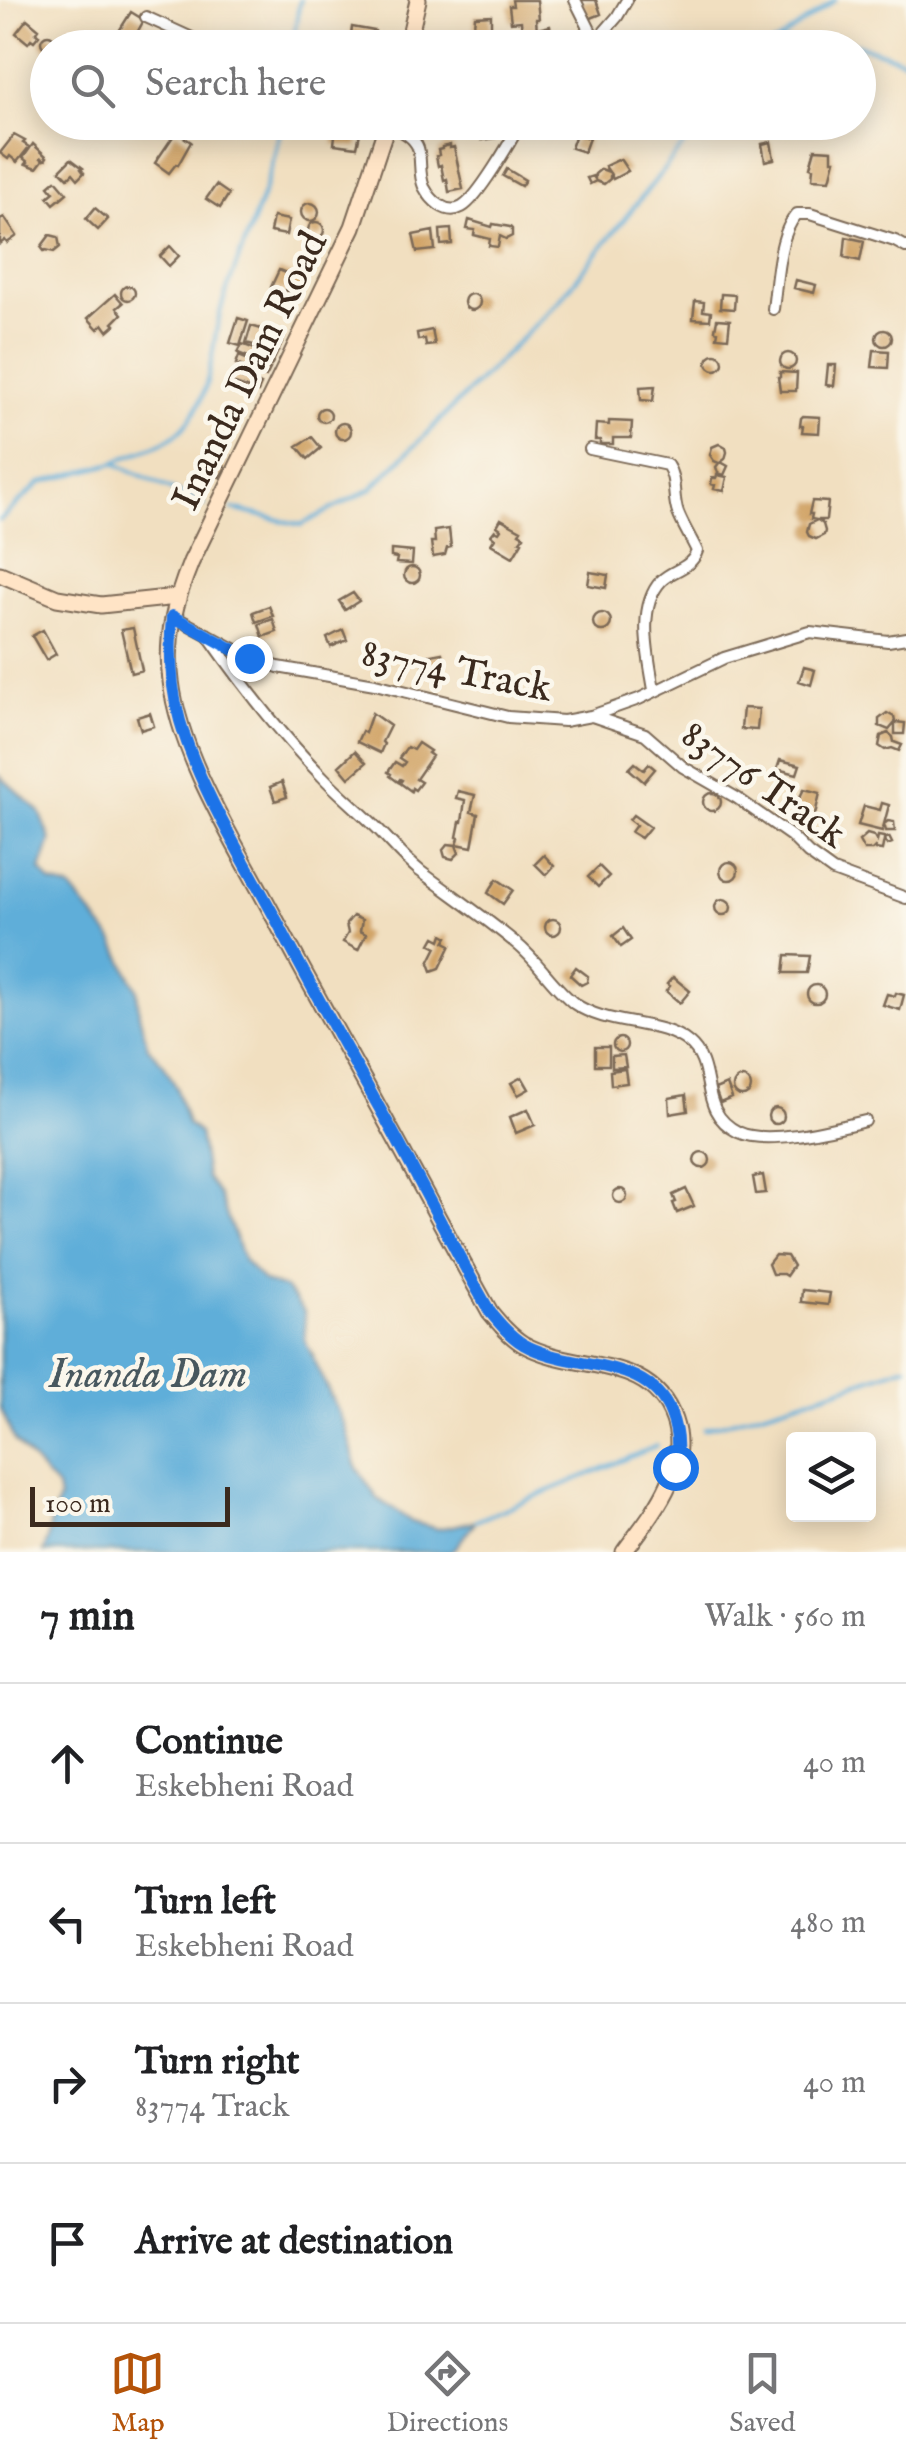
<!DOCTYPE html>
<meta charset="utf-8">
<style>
body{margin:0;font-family:"IM FELL English",serif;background:#f6f6f6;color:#202124}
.controls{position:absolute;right:30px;bottom:30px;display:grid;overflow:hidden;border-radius:10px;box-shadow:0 5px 25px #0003}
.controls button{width:90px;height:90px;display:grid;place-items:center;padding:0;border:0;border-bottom:2px solid #e0e0e0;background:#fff;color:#202124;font:50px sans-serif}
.scale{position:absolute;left:30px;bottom:25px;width:200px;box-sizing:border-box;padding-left:10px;border:5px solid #3b2a1e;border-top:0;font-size:28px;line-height:35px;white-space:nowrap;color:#3b2a1e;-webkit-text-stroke:8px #fbf7ec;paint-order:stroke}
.stop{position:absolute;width:30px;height:30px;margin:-22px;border:8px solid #1a73e8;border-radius:50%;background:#fff}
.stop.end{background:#1a73e8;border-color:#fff;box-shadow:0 2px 10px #0008}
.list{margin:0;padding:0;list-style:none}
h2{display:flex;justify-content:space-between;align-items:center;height:130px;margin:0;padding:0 40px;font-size:42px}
h2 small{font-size:32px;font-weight:400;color:#757577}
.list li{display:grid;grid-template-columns:65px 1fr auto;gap:30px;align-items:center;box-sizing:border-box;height:160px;padding:0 40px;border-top:2px solid #e0e0e0}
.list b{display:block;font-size:38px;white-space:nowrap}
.list p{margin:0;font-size:32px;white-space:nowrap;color:#757577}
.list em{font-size:32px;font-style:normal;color:#757577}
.icon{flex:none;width:55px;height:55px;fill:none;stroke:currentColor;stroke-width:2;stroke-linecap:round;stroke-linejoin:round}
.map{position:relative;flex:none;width:906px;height:1552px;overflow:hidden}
.search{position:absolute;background:#fff;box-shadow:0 5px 25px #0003;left:30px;right:30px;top:30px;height:110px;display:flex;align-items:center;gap:25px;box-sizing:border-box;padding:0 35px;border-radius:55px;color:#757577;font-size:38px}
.sheet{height:770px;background:#fff}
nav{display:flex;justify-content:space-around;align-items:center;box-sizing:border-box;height:140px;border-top:2px solid #e0e0e0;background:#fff;font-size:28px;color:#757577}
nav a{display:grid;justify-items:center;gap:5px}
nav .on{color:#b45309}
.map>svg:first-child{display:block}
.water{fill:#5faed9;stroke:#4d6c7c;stroke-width:2.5}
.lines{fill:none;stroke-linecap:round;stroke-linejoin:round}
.stream{stroke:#5faed9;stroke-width:4}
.building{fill:#d1a468}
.street-casing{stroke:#7b6957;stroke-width:14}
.secondary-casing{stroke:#7b6957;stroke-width:19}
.street{stroke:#fff;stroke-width:10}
.secondary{stroke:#ffe4c6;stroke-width:15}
.route{stroke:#1a73e8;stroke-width:12}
.labels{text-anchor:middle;stroke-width:9;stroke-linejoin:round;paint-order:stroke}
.street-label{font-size:40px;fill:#3b2a1e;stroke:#fbf7ec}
.water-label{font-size:42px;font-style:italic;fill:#48585f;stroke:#fbf7ec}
</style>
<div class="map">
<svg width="906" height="1552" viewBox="0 0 906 1552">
<rect width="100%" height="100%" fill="#fbf7ec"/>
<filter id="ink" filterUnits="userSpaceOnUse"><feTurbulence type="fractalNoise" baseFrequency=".01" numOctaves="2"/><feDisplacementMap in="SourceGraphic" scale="20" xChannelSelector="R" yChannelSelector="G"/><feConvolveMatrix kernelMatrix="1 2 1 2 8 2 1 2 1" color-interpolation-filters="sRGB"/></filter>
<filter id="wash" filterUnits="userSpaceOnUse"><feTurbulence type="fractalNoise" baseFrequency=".0048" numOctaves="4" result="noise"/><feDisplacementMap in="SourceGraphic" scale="40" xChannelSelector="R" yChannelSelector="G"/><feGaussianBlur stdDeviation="2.25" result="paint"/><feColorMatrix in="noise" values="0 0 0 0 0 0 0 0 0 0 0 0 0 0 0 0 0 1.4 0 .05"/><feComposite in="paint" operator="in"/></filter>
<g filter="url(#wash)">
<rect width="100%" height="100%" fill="#f1dfc0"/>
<path class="water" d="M0,776L40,812L51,840L41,870L51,883L70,888L112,939L137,989L139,1014L148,1047L164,1065L176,1087L187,1124L199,1133L206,1177L219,1195L244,1261L264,1282L285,1288L304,1312L305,1340L346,1429L357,1468L377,1498L412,1522L438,1529L476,1521L455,1548L447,1552H43L48,1540L50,1523L59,1499L57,1488L14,1440L0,1406Z"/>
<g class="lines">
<path class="stream" d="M773,43L843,40L906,61
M292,48L300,0
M769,48L835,0
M114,463C137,450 162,449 182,429C216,394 209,343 224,299C244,240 272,185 281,122
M232,509L301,525L371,489L557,303L702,122
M0,520L40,483L114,463L205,505
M704,1429L827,1393L906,1366
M476,1521L657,1446"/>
</g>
<g id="blocks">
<path class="building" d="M512,0H537L539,19H536L537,31L522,33L521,21L511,22L509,6H513Z
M580,0H596L601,14L589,19Z
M131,12L144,20L133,40L119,31Z
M491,15V35L473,36L475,16Z
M27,19L39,29L36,33L39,35L34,41L31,39L28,43L16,33Z
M550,26L553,39L551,40L552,48H540L538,29Z
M352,27L375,31L374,48H349L350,40L353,41L354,35H351Z
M41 42a7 7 0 1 1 14 0a7 7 0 1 1-14 0Z
M493,123L496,138L482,140L480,126Z
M342,126L352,128L351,132L360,133L357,147L334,144L336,127L342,128Z
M176,132L191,142L178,165L176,164L169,173L155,163Z
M576,134L589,138L584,152L571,148Z
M14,135L25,141L23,143L29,147L17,162L10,156L8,159L0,153Z
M771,142L774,159L765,161L762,144Z
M33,144L47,157L45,160L40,157L43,160L37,168L26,164L28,162L23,158Z
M450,145V148L454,147L463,189L449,192L447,179L444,180L441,165L438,166L436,156L439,155L438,150L442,149V147Z
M815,149L832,150V160H835L830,180L812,179L813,168L810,167Z
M71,159L83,168L81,169L84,173L78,179L73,173L68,178L60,170Z
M620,159L628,171L613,179L610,173V179L604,184L596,181L590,184L587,178L593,176L595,179V174L601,169L609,172L605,166Z
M507,169L525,180L521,186L503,176Z
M56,180L67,193L54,204L48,197L54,192L49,186Z
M216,185L229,194L220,208L206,199Z
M301 212a9 9 0 1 1 18 0a9 9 0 1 1-18 0Z
M95,208L108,219L98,230L86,219Z
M4,217L17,236L7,243L5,240L0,244V219Z
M273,217L289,220L286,235L270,232Z
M469,220L492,227L493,224L510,227L512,229V236L506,239L500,236L498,247L489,246L490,239L474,235L475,230L467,229Z
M308 230a8 8 0 1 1 16 0a8 8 0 1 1-16 0Z
M451,229L452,244L441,245L440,230Z
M433,231L435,250L417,252L413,235Z
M50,235L58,237L60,247L54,252L46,250L44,251L41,247Z
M846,237L864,241L860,261L844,257Z
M170,246L179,256L169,266L160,256Z
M279,270L307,282L301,296L285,290L284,292L271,287Z
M796,280L816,285L814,293L794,288Z
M121 293a7 7 0 1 1 14 0a7 7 0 1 1-14 0Z
M115,294L123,303L117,308L122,314L113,323L115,325L108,331L103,324L98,329L88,318Z
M721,294L735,295L734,309L720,308Z
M464 302a8 8 0 1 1 16 0a8 8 0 1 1-16 0Z
M695,301L704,302L703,311L711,312L710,320L693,319Z
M238,318L248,321L240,346L230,343Z
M717,319L730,320L728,338L717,337L718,331L715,330Z
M251,326L285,336L271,366L238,353L242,344L260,351L261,347L246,343Z
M432,330L435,345L426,346L425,339L418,340L417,333Z
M876 338a8 8 0 1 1 16 0a8 8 0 1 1-16 0Z
M874,350L889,351L888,368L872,367Z
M780 361a8 8 0 1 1 16 0a8 8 0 1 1-16 0Z
M707 362a8 8 0 1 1 16 0a8 8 0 1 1-16 0Z
M239,356L270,369L266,377L236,364Z
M828,365H836L834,386L826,385Z
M780,372L797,373L796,391H780L778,377H780Z
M234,375L261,385L258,392L232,383Z
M655,386L653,401L641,400L640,387Z
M317 415a7 7 0 1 1 14 0a7 7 0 1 1-14 0Z
M803,416L820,417L819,433L802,432L803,426H800L801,418Z
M609,421L632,422L631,438H613V444H600V440H595L596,424L609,425Z
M335 431a8 8 0 1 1 16 0a8 8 0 1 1-16 0Z
M312,437L321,448L308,459L297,446Z
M719,444L726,448L727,452L725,459L721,462L728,466L724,475L718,473L716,467L719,463L714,461L710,455L712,447Z
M216,454L223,458L220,464L226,467L220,477L208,471Z
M717,475L727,477L724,491L714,489L715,485L711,484L712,478H716Z
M812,501L828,502L826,520H818L823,524L825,531L824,535L816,539L809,536L807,532L809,524L817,520L811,519L812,514H809Z
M501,519L521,530L519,533L524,536L520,541L522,542L513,557L491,544L495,538L491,535L495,530L499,532L501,529L497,526Z
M449,529L451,547L447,548L445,555L433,557L431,542H435L434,531Z
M391,550L413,552L412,564L396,563L397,558L391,557Z
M404 575a8 8 0 1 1 16 0a8 8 0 1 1-16 0Z
M590,572L608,575L606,588L588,585Z
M353,593L359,601L345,610L339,601Z
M269,606L273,616L256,622L253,612Z
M593 622a9 9 0 1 1 18 0a9 9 0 1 1-18 0Z
M273,619L277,632L263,637L259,624Z
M133,628L142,670L131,673L121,630Z
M43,630L56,654L46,660L32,636Z
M343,630L347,640L331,647L327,638Z
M442,653L446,672L429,675L428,670L425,671L423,663L427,662L426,656Z
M804,667L815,670L811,685L799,681Z
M743,708L759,709L757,730L741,729Z
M150,713L154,726L141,730L137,717Z
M372,713L390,726L382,742L384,744L380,753L357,742L362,731L365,733Z
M887,713L894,717L895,722L905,723L904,734H895V723L889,730L879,726V719Z
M888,733L893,737L894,742L902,745L899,751L892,748L885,750L879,746L881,736Z
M418,743L430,751L428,753L432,756L416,779L421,782L415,790L412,788L411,791L400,783L402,780L400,779L398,782L390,776L391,774L388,772L395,762L402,766L405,762L399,758L407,747L413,750Z
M355,751L366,763L349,778L339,766Z
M780,760L800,765L797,774L777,769Z
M635,763L644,770L649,764L655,769L644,782L629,769Z
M282,782L287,797L275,801L270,787Z
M804,789L820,793L814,819L798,815L800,808L796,805Z
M458,791L475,795L471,812L478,814L472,847L457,844L459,838L457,837L460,822H462L465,800L456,798Z
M703 802a9 9 0 1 1 18 0a9 9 0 1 1-18 0Z
M882,803L889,805L884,824L888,821L894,822L895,831H886L884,824L882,831L858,825L864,806L880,810Z
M633,815L650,827L641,838L631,832L636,825L629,820Z
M867,834L874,836L877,841L878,836L884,837V839L889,837L892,843L887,845L884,840L882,850L875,849L876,846L872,850H864L859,841Z
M448,844L456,845L459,853L453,859L445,857L443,850Z
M544,855L554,866L546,875L535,864Z
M720 871a9 9 0 1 1 18 0a9 9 0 1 1-18 0Z
M599,866L609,876L598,887L588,877Z
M497,879L513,890L503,904L488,893Z
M715 907a8 8 0 1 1 16 0a8 8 0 1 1-16 0Z
M353,916L362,920L360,931L366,934L358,950L343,942L348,933L346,924Z
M545 927a8 8 0 1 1 16 0a8 8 0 1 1-16 0Z
M623,928L631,940L621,947L613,936Z
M443,934L448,937L445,942L451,945L440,968L432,971L429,963L437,947L431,944L435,937L441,940Z
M786,955L810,956L807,973H784Z
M576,967L588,976L587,982L581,985L570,975Z
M673,977L690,991L680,1003L666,991L670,986L667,984Z
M807 994a9 9 0 1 1 18 0a9 9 0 1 1-18 0Z
M896,993L904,995L900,1010L883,1005L887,994L895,996Z
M613 1045a7 7 0 1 1 14 0a7 7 0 1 1-14 0Z
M595,1047H609V1065H595Z
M624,1055L626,1067L612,1068V1056Z
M625,1069L627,1083L611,1085L610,1071Z
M522,1077L529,1089L518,1095L511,1083Z
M733 1087a9 9 0 1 1 18 0a9 9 0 1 1-18 0Z
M727,1084L732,1098L720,1103L715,1089Z
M686,1095L688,1111L670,1114L669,1098Z
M768 1116a8 8 0 1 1 16 0a8 8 0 1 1-16 0Z
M528,1109L535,1125L516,1133L510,1117Z
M694 1160a8 8 0 1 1 16 0a8 8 0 1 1-16 0Z
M763,1175L766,1193L756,1194L753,1177Z
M613 1196a7 7 0 1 1 14 0a7 7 0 1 1-14 0Z
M686,1189L694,1206L677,1213L673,1203L676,1202L673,1195Z
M775,1255L787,1256L793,1266L786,1276L783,1274H772L768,1264Z
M802,1290L830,1293L828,1305L801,1302Z"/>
</g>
</g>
<g filter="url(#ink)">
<use href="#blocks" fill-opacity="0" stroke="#7b6957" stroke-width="2.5"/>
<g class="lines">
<defs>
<path id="street" d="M575,0L596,42
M146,17L214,48
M590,48L617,17L627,0
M388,123C398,129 414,136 418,148C422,161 418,173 424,187C431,200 446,216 462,207C478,198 511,141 521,122
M773,309C777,282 778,234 797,214H810L895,241L906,247
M590,449L667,465C677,479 672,497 678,513C683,526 691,538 697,551C691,569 673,569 661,581C636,608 649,658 654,690
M173,616L249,657L278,667L375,684L508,717L564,721L591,716L639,699L724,658L810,632L888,641L906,638
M207,634C242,684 279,733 322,776C339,794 359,810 377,828C391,842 404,858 420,871C452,895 486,918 517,944C539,962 553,987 575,1004C608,1027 661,1019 689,1043C718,1067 696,1111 738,1132C767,1146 835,1128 865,1121
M592,716L645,734L683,767L737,798L791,836L808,853L833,871L906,898"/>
<path id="secondary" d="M407,48L418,0
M388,122L353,227L191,562C175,601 165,639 171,681C180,757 235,843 271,911C309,983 349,1053 388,1125C422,1187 455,1250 490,1312C500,1324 510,1336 523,1344C574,1373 651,1353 674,1420C691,1470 651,1515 624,1552
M0,574L57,598L101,605L177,597"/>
</defs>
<use href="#street" class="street-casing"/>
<use href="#secondary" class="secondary-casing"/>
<use href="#street" class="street"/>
<use href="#secondary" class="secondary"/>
</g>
</g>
<g class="lines" filter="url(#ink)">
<path class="route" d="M249,658L172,616C169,652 170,685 180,721C201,793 244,859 279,925C314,993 352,1059 389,1125C423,1187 455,1251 490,1312C500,1324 510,1336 523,1344C570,1371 648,1355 671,1414C678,1432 679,1449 675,1467"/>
</g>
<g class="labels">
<g class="street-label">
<text transform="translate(248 370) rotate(-64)" y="14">Inanda Dam Road</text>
<text transform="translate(457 669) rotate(11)" y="14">83774 Track</text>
<text transform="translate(765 783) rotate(35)" y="14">83776 Track</text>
</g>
<g class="water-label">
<text x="148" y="1387">Inanda Dam</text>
</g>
</g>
</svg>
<div class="controls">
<button><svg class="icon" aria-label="layers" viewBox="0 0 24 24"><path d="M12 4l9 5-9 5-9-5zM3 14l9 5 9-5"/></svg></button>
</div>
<div class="scale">100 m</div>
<div class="stop" style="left:675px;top:1467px"></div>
<div class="stop end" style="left:249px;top:658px"></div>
<div class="search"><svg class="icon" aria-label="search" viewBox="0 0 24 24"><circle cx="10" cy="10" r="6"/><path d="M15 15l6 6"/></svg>Search here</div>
</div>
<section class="sheet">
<h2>7 min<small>Walk · 560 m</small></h2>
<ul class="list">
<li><svg class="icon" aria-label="ahead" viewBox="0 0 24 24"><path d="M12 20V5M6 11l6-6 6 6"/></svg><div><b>Continue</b><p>Eskebheni Road</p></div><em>40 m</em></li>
<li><svg class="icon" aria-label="left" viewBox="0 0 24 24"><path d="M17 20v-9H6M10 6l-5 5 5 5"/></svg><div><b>Turn left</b><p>Eskebheni Road</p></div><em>480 m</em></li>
<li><svg class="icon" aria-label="right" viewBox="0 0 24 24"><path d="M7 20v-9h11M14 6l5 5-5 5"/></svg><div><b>Turn right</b><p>83774 Track</p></div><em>40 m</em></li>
<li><svg class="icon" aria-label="arrive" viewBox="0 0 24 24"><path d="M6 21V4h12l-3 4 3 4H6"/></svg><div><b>Arrive at destination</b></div></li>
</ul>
</section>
<nav>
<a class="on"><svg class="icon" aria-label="map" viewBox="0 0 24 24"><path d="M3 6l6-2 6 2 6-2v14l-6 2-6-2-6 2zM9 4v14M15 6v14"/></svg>Map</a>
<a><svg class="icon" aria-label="directions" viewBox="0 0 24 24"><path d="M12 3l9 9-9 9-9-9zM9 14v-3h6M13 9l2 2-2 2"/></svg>Directions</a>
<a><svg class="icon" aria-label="saved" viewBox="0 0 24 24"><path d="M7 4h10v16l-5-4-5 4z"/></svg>Saved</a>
</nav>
